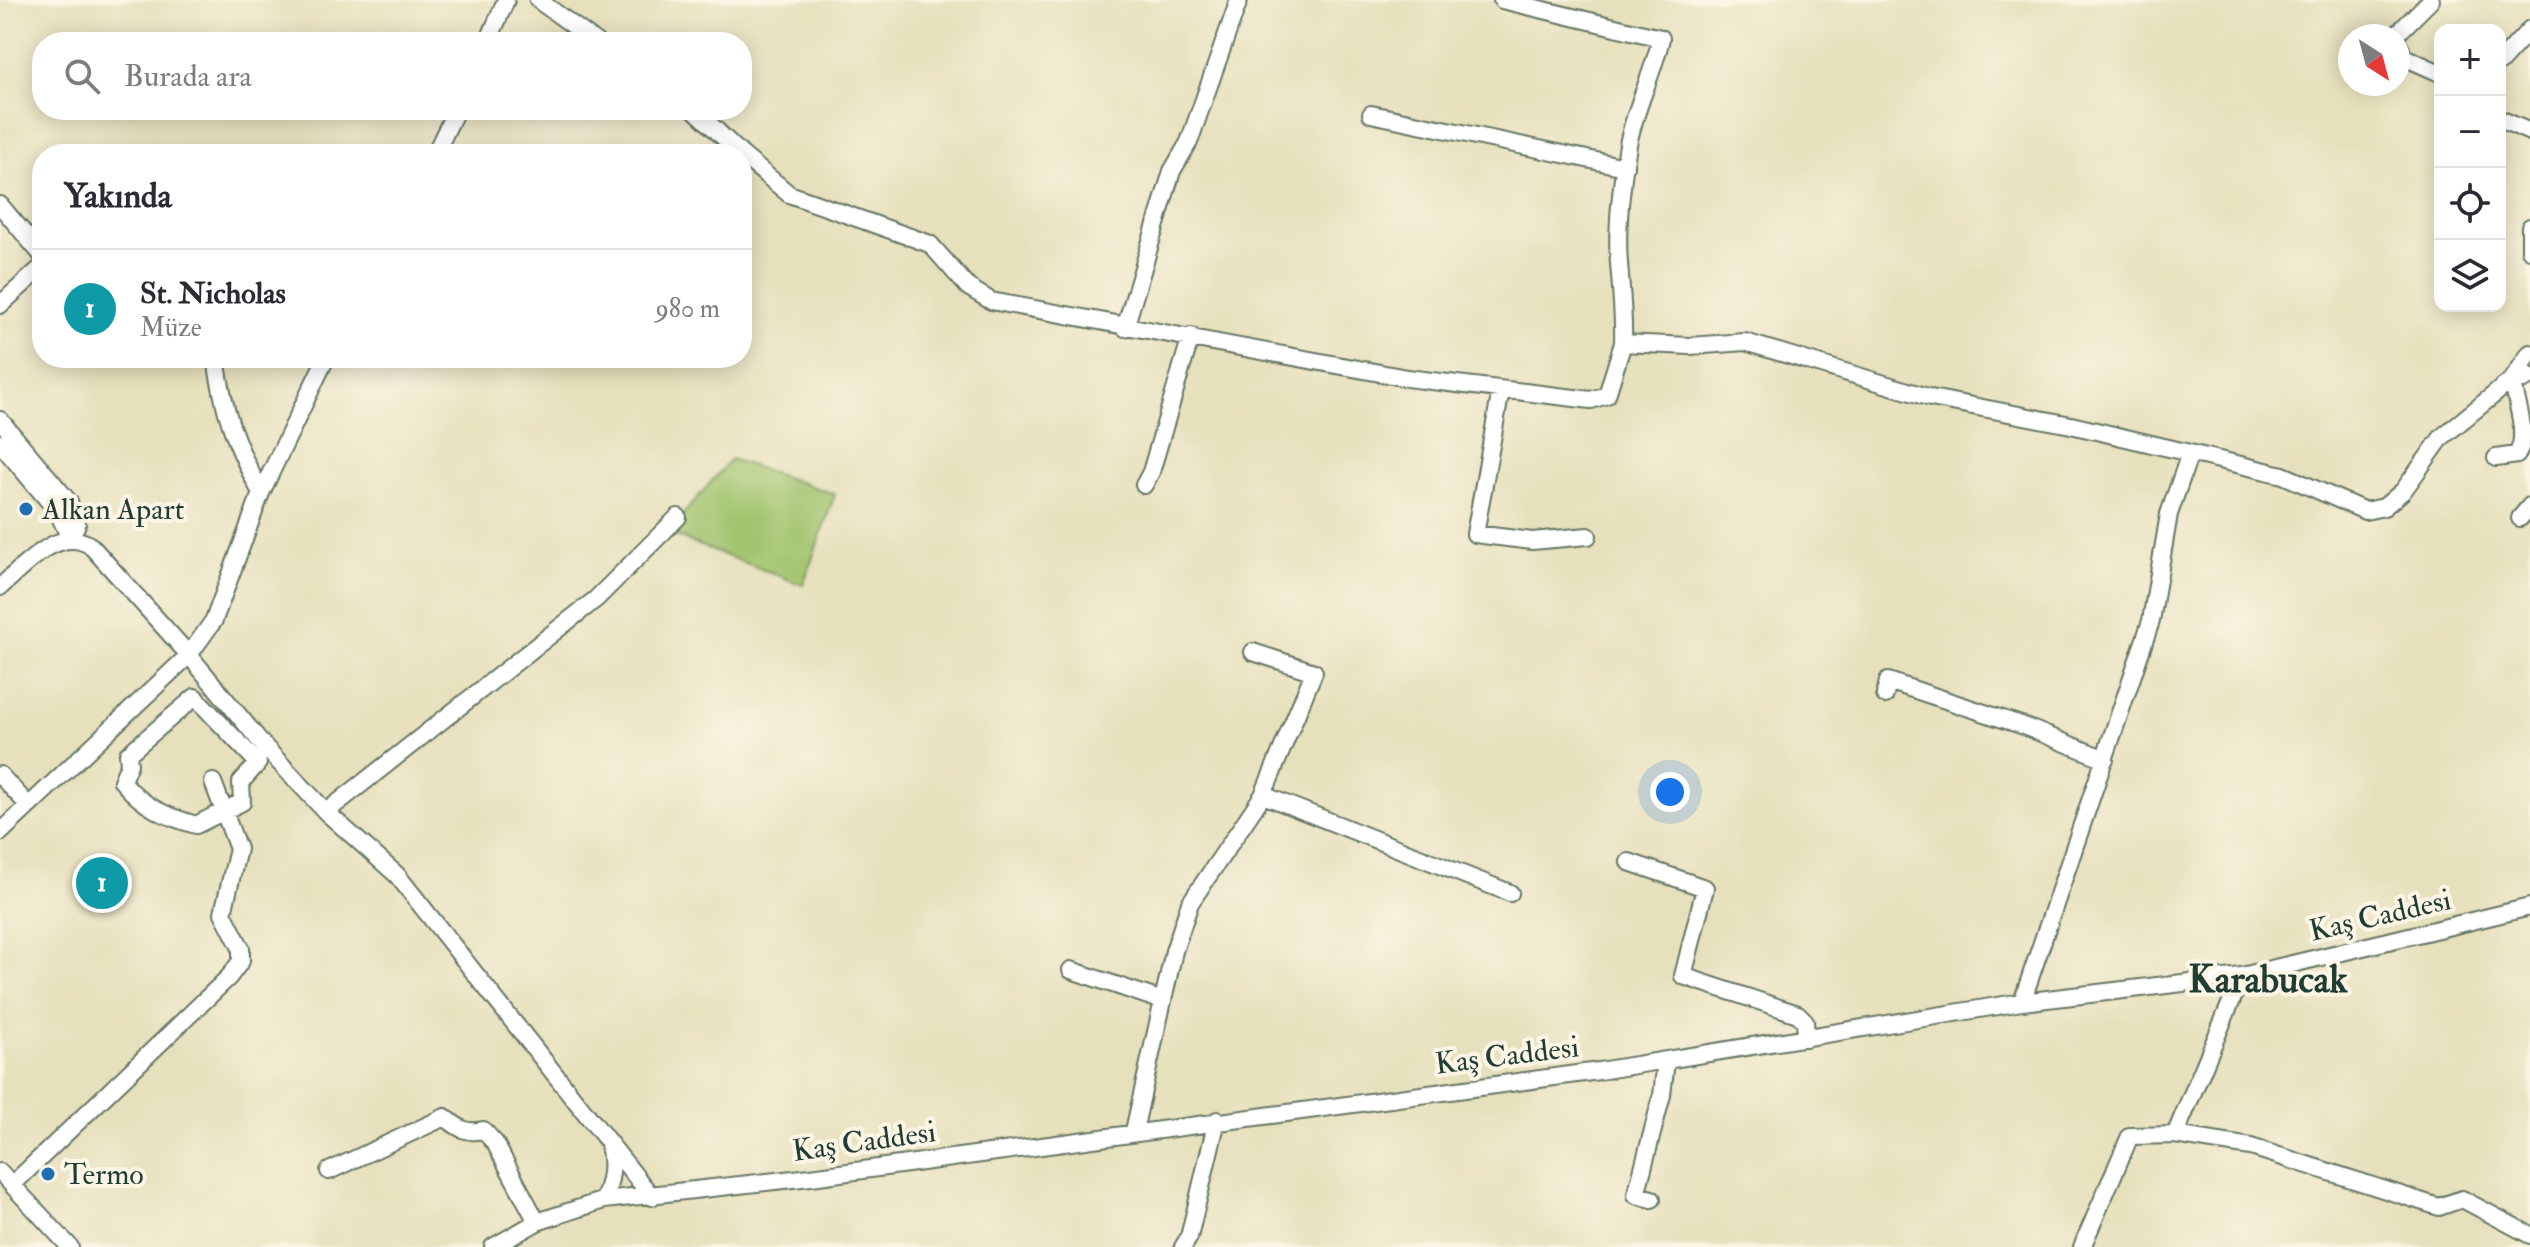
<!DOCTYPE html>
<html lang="tr">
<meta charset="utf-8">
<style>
body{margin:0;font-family:"IM FELL Double Pica",serif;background:#f7f7f7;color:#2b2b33}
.controls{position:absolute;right:24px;top:24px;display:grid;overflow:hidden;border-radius:16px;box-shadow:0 4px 20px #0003}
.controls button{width:72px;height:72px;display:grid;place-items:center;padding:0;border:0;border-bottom:2px solid #e1e1e2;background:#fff;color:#2b2b33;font:40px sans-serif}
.compass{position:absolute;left:2338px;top:24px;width:72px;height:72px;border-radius:50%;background:#fff;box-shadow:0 4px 20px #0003;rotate:144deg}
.you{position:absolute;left:1670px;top:792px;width:28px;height:28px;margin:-20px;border:6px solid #fff;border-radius:50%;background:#1a73e8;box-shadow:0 0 0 12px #1a73e833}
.badge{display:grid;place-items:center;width:52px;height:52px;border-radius:50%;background:#0f766e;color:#fff;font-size:26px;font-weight:700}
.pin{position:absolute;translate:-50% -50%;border:4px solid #fff;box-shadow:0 2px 8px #0006}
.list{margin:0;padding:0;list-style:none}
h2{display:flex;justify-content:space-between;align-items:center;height:104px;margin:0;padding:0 32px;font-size:34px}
h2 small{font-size:26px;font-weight:400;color:#7c7c81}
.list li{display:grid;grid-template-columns:52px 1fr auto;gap:24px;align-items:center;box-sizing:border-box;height:120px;padding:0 32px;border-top:2px solid #e1e1e2}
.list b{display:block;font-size:30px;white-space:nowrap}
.list p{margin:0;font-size:26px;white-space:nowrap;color:#7c7c81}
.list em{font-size:26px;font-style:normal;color:#7c7c81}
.icon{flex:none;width:44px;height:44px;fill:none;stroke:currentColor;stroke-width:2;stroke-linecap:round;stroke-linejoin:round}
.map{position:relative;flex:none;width:2530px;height:1247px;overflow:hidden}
.search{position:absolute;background:#fff;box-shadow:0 4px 20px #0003;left:32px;top:32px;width:720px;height:88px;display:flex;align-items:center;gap:20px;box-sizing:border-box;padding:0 28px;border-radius:32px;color:#7c7c81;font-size:30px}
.panel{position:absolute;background:#fff;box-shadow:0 4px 20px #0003;left:32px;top:144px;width:720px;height:224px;border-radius:32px}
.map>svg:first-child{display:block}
.green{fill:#a2c46e;stroke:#608051;stroke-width:2}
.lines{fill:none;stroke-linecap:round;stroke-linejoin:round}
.minor-casing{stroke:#657664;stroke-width:20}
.minor{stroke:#fff;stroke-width:16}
.poi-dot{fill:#1f6fb2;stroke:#fcf5e5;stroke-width:3}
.labels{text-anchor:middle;stroke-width:8;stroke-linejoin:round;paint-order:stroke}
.poi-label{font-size:30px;fill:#1f3d34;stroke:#fcf5e5;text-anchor:start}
.street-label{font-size:30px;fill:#1f3d34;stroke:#fcf5e5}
.district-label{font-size:38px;font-weight:bold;fill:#1f3d34;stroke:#fcf5e5}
</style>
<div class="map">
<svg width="2530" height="1247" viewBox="0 0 2530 1247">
<rect width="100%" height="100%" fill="#fcf5e5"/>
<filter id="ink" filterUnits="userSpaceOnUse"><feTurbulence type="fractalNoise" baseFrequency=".0125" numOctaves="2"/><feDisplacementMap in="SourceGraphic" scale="16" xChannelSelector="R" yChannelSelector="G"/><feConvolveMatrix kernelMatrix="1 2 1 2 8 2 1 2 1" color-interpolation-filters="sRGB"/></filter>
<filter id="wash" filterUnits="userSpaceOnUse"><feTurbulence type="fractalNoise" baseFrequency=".006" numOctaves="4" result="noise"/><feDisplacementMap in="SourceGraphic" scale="32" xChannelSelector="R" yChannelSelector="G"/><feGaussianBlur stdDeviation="1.8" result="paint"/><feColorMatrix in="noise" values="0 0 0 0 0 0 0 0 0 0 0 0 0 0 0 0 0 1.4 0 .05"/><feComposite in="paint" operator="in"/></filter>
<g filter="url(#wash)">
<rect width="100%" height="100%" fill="#e7e0bc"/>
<path class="green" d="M731,459L835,494L803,585L667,533Z"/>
</g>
<g filter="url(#ink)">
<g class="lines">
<defs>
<path id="minor" d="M538,0L596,42
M1502,0L1661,38C1653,75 1635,107 1628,145C1622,178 1616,229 1619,263C1621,290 1624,316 1623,343
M2395,36L2431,0
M488,42L506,0
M2398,44L2404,57L2440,73
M2500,62L2530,29
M695,110L741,154
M1371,114L1625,167
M2500,119L2530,132
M435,154L456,110
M742,155L789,194L930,244L968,287L991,301L1407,378L1591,400L1607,395L1623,343L1690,346L1745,342L1931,398L2071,425L2283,475L2365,511L2384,507L2403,491L2442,437L2513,379L2530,353
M0,205L42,255
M2530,227V250
M0,305L42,267
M1125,328L1172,171L1189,142L1239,0
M216,358C224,414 235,443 261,493
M1501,390L1475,534L1532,541L1588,536
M0,420L69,502L77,524L70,539
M0,443L58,512L70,539
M2496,458L2517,455C2530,431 2515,405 2513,379L2524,380L2530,376
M1144,485L1151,472L1191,336
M2520,518L2530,506
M0,587C24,567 59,524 91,546L189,655L264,746L326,812L397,875L652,1197
M1885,695L1888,681L2021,725L2105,759
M195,697L258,763L241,782L242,802L196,825C165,816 143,807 122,781L129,764L128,754Z
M0,775L29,806
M1263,795L1510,893
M326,812L596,599L678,517
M0,833L189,655L214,620L261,493L326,358
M1629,862L1705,888L1683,976L1798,1014L1805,1021L1806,1038
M1071,970L1163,1001
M2022,1002L2151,621L2169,514L2189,456
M1134,1131L1174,951L1190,903L1263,795L1314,672L1253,652
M2175,1135L2251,1147L2439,1207L2462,1199L2530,1235
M329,1171L445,1117C458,1128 466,1134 483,1130L495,1143L537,1222
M0,1172L70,1247
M12,1185L229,977L241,961V948L223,913L238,849L213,782
M1652,1199L1636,1195L1662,1095L1666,1061
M604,1200C611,1180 614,1165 609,1145
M493,1247L537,1222L604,1200L811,1177L1599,1071L2022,1002L2242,976L2530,907
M1183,1247L1189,1237L1217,1120
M2082,1247L2130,1136L2175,1135L2242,976"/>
</defs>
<use href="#minor" class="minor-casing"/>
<use href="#minor" class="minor"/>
</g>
</g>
<g class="poi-dot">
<circle cx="26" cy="509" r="8"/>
<circle cx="48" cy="1174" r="8"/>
</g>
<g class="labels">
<g class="poi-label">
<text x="42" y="519">Alkan Apart</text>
<text x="64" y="1184">Termo</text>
</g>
<g class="street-label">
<text transform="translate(2380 915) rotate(-13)" y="10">Kaş Caddesi</text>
<text transform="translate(1507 1055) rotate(-7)" y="10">Kaş Caddesi</text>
<text transform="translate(864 1141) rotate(-8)" y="10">Kaş Caddesi</text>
</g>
<g class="district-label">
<text x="2268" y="992">Karabucak</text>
</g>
</g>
</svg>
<div class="controls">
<button>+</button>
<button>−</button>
<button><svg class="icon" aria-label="locate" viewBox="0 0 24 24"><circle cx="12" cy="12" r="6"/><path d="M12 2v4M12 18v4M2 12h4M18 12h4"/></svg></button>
<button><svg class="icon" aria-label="layers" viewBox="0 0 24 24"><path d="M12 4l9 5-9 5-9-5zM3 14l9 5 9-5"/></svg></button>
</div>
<svg class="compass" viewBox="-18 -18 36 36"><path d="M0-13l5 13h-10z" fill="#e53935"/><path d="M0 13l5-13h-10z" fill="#7c7c81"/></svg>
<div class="you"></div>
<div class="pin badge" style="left:102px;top:883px;background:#0f9aa8">1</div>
<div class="search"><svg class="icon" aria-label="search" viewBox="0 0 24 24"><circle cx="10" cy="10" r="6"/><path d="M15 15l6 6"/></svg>Burada ara</div>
<section class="panel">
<h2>Yakında<small></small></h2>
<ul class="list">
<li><span class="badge" style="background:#0f9aa8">1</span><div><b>St. Nicholas</b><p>Müze</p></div><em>980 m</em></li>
</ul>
</section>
</div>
